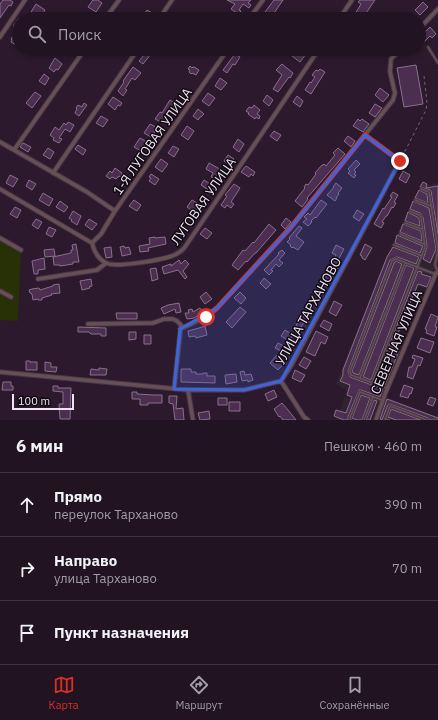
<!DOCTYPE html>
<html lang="ru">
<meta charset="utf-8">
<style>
body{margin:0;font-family:"IBM Plex Sans",sans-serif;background:#2d202f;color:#f1f3f6}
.scale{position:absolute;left:12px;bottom:10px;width:62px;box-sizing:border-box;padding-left:4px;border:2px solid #f1e4f2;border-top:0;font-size:11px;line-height:14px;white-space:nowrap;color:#f1e4f2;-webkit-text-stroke:3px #0f0810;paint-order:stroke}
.stop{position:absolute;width:12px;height:12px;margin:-9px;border:3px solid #d93025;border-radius:50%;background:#fff}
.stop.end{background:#d93025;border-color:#fff;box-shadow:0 1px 4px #0008}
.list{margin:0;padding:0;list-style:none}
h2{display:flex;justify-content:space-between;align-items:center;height:52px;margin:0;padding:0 16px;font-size:17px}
h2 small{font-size:13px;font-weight:400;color:#a29ea5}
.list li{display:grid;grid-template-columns:26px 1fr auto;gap:12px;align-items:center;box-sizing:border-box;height:64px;padding:0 16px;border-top:1px solid #3e3240}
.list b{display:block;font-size:15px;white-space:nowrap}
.list p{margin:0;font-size:13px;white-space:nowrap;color:#a29ea5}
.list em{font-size:13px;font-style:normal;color:#a29ea5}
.icon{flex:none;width:22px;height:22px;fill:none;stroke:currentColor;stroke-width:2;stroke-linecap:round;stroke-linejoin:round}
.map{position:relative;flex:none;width:438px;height:420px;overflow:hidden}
.search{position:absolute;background:#211322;box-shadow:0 2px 6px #0003;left:12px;right:12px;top:12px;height:44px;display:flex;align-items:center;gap:10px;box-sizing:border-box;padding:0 14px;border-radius:22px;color:#a29ea5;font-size:15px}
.sheet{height:244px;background:#211322}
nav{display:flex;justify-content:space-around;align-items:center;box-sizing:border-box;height:56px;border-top:1px solid #3e3240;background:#211322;font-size:11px;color:#a29ea5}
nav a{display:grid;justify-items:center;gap:2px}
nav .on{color:#d93025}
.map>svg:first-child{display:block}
.industrial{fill:#302330}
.green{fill:#283005}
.building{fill:#4c2e50;stroke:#877189}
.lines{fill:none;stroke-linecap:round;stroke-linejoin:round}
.service-casing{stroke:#483549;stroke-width:3.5}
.minor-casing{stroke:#483549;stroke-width:5.5}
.path{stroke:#746375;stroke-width:1;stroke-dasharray:3 3;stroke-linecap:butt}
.service{stroke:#665054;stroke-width:1.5}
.minor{stroke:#665054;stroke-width:3.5}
.route{stroke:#d93025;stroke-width:5}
.marked{fill:#3d64dc;fill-opacity:0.2;stroke:#3d64dc;stroke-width:3;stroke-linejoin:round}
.labels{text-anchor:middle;stroke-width:3;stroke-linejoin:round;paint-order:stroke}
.street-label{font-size:13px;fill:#f1e4f2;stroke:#0f0810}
</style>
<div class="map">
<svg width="438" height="420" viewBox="0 0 438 420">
<rect width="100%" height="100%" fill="#2c192e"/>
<path class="industrial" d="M422,181L429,185L438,183V266H436L426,289L418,286L389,357L397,361L383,396L438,417V420H336L347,391L336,384L386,257Z"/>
<path class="green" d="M0,238L21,250L18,321L0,320Z"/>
<path class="building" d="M3,0H10L13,2L11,6L9,5L0,18V4Z
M93,0H98L102,3L96,12L88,7Z
M227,0H251L248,3L251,5L249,8L243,4L239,10L241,11L238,14L231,9L235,4Z
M274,0H283L272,16L265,12Z
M360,0H375L362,19H359L355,14L361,4L358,2Z
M423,2L428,7L420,15L415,10Z
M36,4L45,10L40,18L31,12Z
M147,10L152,13L148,19H141Z
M19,18V41L16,45L11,42L12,40L11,39L17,29L13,26Z
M430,27L436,34L432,38L430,36L422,44L419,42V38Z
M146,49H155L143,64L139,61L144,55L142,54Z
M298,49H299L306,54L300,62L292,56Z
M235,54L240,57L235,65L233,64L227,73L223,70Z
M55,58L62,64L58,70L56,69L54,72L49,68Z
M282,64L293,73L290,78L289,77L278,92L273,89L282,75L276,70Z
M416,65L423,104L404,107L397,68Z
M190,66L192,68L193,67H194L199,70L196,75L192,73L191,74L189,72L190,70L188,69Z
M133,67L141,73L135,80L132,78L125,89L127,90L123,96L118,91L124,82L123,81Z
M320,69L325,72L311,94L305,90L310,82L311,83L315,77L312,75L316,70L318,71Z
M44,74L49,78L45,85L39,81Z
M220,78L227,83L221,90L215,86Z
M380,88L389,95L383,102L375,95Z
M35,92L41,96L32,108L26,103Z
M208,93L215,98L209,106L202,101Z
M267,95L273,100L269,106L263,101Z
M297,96L303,101L300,107L293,102Z
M113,97L122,103L120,106L118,105L115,110L108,104Z
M170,100L178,105L173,113L170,111L163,123L155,119L160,112L162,113Z
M84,103L87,105L79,116L75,113L77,109L76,108L78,105L82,107Z
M375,104L382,108L375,117L369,113Z
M254,105L260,110L257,114L260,116L259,119L256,117L255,119L248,114L249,113L246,111L249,107L252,108Z
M198,109L204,114L201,117H200L198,120L193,116Z
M101,116L108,120L103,127L96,123Z
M358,119L360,121L362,119L369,124L363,132L353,126Z
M68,122L74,125L70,132L65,129L59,138L62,139L59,143L53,140L54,138L50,135L55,127L59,130L64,123L66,125Z
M150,124L158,128L151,137L144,133Z
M187,126L194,131L188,140L181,135Z
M274,131L281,135L277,141L270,136Z
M348,136L355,141L351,147L344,141Z
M140,138L147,142L141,151L134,147Z
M238,139L244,144L239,152L233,147Z
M23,143L31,147L28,152L20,147Z
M78,145L86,150L83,155L75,149Z
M173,146L179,149L174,157L168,153Z
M48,148L54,152L50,159L43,155Z
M338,148L345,154L307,198L308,199L302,207L295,201L305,188L304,187L306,184L308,185L316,174L315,173L322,165H323L324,164L326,166L335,155L333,153Z
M228,155L234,159L230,165L224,161Z
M161,159L168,164L162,172L155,167Z
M356,160L360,164L354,170L356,172L354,174L356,175L354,178L348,173L350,171L348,169Z
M209,163L225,172L223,175L221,173L217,181L211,177L213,173L206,169Z
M246,166L255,172L253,176L251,174L249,177L241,172Z
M115,168L122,173V174L121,177L119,176L116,179L112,177L110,179L106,176L110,171L112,173Z
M403,171L410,175L406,183L399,179Z
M151,174L159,179L155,185L149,181L151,178L149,177Z
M10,175L18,179L13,187L6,183Z
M29,180L36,184L32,190L26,186Z
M204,180L215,187L211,192L201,185Z
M423,182L427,184L426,188L438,186V235L431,191L430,190L420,187Z
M336,183L342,188L338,193L339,194L336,198H337L335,201L327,195L334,187H333Z
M234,184L240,188L231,202L234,204L231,208L227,205L225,208L221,205L227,196L225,195Z
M419,190L427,194L428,203L415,198Z
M393,192L398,195L394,202L396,203L393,208L392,207L387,216H386L382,222L384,223L381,228L374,224L383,208L384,209L392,197L390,196Z
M43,193L53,199L49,206L39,200Z
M134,200L141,205L137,211L129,206Z
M192,200L200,205L194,212L187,207Z
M321,200L327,204L316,218L315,217L311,221L312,222L308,226L303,222L307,219L304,217L308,213L310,215Z
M60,201L68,207L64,212L56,207Z
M413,201L429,208L436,249L430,263L423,259L427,247L423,217L420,213L410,209Z
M15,207L21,210L17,218L10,214Z
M357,210L364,214L359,221L353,217Z
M73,211L81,216L77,225L71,221L72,220L69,218Z
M408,212L419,218L420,226L405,221Z
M286,218L291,222L285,229L281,225Z
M36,219L42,222L38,229L32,225Z
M89,219L97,224L92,230L85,225Z
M269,224L276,230L256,253H255L247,262L246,261L238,270L232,265L243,250L245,251L253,242L254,243Z
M403,224L421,231L422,241L400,232Z
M299,226L302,228L296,236L304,242L298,250L293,247L292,248L290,246L291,245L287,242L290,239L289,238Z
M49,227L56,230L52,237L46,234Z
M205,228L212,233L207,239L200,234Z
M397,235L423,246L420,253L395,243Z
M155,237V238L165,237L166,244L148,248L149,251L140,252L139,246L150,244L149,238Z
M76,244L79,262H73V264L60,266V265H54L53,257L71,253V250H73L72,245Z
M365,244L372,248L365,260L362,258V256L360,255Z
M336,245L344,249L337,262L340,263L327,287L321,284L336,255L332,253Z
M124,246L125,248L129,247L131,254L122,256L120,247Z
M111,247L112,257L106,258L104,248Z
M393,247L419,257L416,264L397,257L390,260L348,371L350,377L383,389L380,397L361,390H359L348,417V420H344L334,416L336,410L346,413L352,397L347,395L350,385L340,381L343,375V370L387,257Z
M54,249L55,256L45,257L44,250Z
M282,250L285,253L279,260L283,263L279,267L276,264L271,270L273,271L269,275L264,270L279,254L278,253Z
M44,258L45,269L38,270V274H34L32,261Z
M179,260L181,264L185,260L189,264L183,271L187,277L185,279L178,270L164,274L162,267L171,264V266Z
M396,261L402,264L359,375L353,373L352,371L394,263Z
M406,265L414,268L371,380L363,377Z
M156,268L158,279L152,281L150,269Z
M418,271L422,272L421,274L431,277L427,287L418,284L392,348L399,351L385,385L375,381Z
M264,278L271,284L266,289L260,283Z
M91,279L92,286L89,287L90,288L82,290L80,281Z
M59,284L60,293L51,294L52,295L42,298V300H38V299L33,300L32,294L30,293L29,290L32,289L39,288L40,290L53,286V285Z
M206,292L212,299L205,304L200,297Z
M240,292L246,298L241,304L234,298Z
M334,301L342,305L336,316L329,312Z
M179,303L181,312L176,313L175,309L164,314L161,308L168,305Z
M240,307L246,312L232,328L226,322Z
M200,308L203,313L194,318L187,319L185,313H189L188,310L192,309L193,312Z
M116,313H137V319H117Z
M431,314L438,317L435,327H437L434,336L426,333L427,330L425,329Z
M301,315L310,320L307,324L304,322L299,331L295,328Z
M324,320L332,324L329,331L320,326Z
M205,326L207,335L196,338L195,336L189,337L188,331L199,328Z
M78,327L106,328V336H101V334H91L89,332H78Z
M285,330L293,335L289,341L281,336Z
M316,331L328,337L325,344L321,342L315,356L306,352Z
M129,332H136V339L129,340Z
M144,335H151V344H144Z
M421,338L434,342L430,353L417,348Z
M278,343L286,347L283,352L275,348Z
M277,355L285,362L278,370L270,363Z
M413,355L423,358L420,366L418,365L413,379L407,377L409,367H412L415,359L412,358Z
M304,357L311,361L306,369L299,365Z
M26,361H30V362H37V370H26Z
M45,362L51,363V367H57L56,372L45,371Z
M99,368L107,369L106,375H90L91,369L99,370Z
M181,369H191V372H196V374H203V373H207V376H215V383L181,382Z
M295,370L305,375L301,382L292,378Z
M244,371L245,375L251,374L253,380L248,382V380L242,381L240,372Z
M236,374L237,382L226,384L225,375Z
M3,382H11V386H13V390H2Z
M404,385L413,388L411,394L410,393L408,398L400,396Z
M53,386H58V388H71L70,419H60L59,404H63V392L53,391Z
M274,390L277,397L268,401L265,394Z
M132,392H137V394L154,395H162V403H148V405H140V399H132Z
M361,395L370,398L362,420H357L352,418Z
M169,396H177L176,409L183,408L184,420H175L173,404L169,403Z
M430,397L436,399L433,406L427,404Z
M218,398H227V405H218Z
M387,399L438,418V420H429L428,418L390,404L388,405L382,420L380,419Z
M374,400L377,401L370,420H366Z
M229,402H240V411H229Z
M282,403L288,410L296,420H283L280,416L279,417L274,409Z
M391,409L421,420H396L388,417Z
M209,411L210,419L200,420L198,413Z"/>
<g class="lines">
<defs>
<path id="service" d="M428,47L438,63
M421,189L429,192L438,249
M415,200L431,206
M405,223L422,229
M400,234L424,244
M394,245L422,256
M438,273L435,265L438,250
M360,378L405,263
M372,383L425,247L421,217L419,215L410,211
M387,388L351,375L350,371L392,261L396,259L435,274
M385,419L389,420
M351,420L350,418L360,392L382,400
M364,420L373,397
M385,420L390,406L427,420"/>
<path id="minor" d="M105,19L119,0
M159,19L172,0
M249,19L263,0
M339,19L352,0
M419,29L438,9
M0,37L25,0
M0,142L87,192L115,211
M14,150L85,49
M53,173L138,49
M0,189L92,243C94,251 98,259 106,263C117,268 160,260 172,256C177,254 182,251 185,247L319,49
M0,238L21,250
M92,243L101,234L115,211L228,49
M38,279L97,270L106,263
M0,291L11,297
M88,324L153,323L164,319H173L177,321L181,325L174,389
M180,329C194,323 205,317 217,308L291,227L393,100L395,93L390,72L391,59L401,49
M0,372L188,390H244L281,381L291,366L400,161L365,135
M281,381L304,417L308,420
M188,390L193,420
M376,420L385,394L436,273H438"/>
</defs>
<use href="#service" class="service-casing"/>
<use href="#minor" class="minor-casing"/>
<path class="path" d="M402,157L426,110L427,103L424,76"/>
<use href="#service" class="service"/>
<use href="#minor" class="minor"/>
</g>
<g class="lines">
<path class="route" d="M206,317L217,308L291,227L365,135L400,161"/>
</g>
<path class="marked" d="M365,135L400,161L281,381L244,390L174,389L180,329L217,308L291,227Z"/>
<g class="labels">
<g class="street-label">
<text transform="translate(152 141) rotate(-55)" y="5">1-Я ЛУГОВАЯ УЛИЦА</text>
<text transform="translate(203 201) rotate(-55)" y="5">ЛУГОВАЯ УЛИЦА</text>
<text transform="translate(308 311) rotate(-61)" y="5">УЛИЦА ТАРХАНОВО</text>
<text transform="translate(396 342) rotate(-67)" y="5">СЕВЕРНАЯ УЛИЦА</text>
</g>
</g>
</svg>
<div class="scale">100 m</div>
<div class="stop" style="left:206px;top:317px"></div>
<div class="stop end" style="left:400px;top:161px"></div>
<div class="search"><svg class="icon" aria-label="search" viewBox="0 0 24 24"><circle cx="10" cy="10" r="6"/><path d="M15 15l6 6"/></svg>Поиск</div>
</div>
<section class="sheet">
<h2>6 мин<small>Пешком · 460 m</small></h2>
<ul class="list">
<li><svg class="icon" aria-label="ahead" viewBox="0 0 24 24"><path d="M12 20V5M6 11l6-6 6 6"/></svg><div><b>Прямо</b><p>переулок Тарханово</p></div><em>390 m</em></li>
<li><svg class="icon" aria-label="right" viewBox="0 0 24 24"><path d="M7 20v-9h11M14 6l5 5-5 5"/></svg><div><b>Направо</b><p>улица Тарханово</p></div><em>70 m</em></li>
<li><svg class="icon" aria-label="arrive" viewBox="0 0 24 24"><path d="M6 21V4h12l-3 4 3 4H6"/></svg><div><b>Пункт назначения</b></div></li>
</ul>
</section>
<nav>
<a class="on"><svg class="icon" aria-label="map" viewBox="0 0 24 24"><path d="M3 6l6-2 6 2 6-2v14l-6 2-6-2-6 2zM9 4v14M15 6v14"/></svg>Карта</a>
<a><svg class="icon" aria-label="directions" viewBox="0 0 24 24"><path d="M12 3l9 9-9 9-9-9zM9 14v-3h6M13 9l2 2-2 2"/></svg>Маршрут</a>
<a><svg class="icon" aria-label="saved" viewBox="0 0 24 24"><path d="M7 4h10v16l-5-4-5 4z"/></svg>Сохранённые</a>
</nav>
